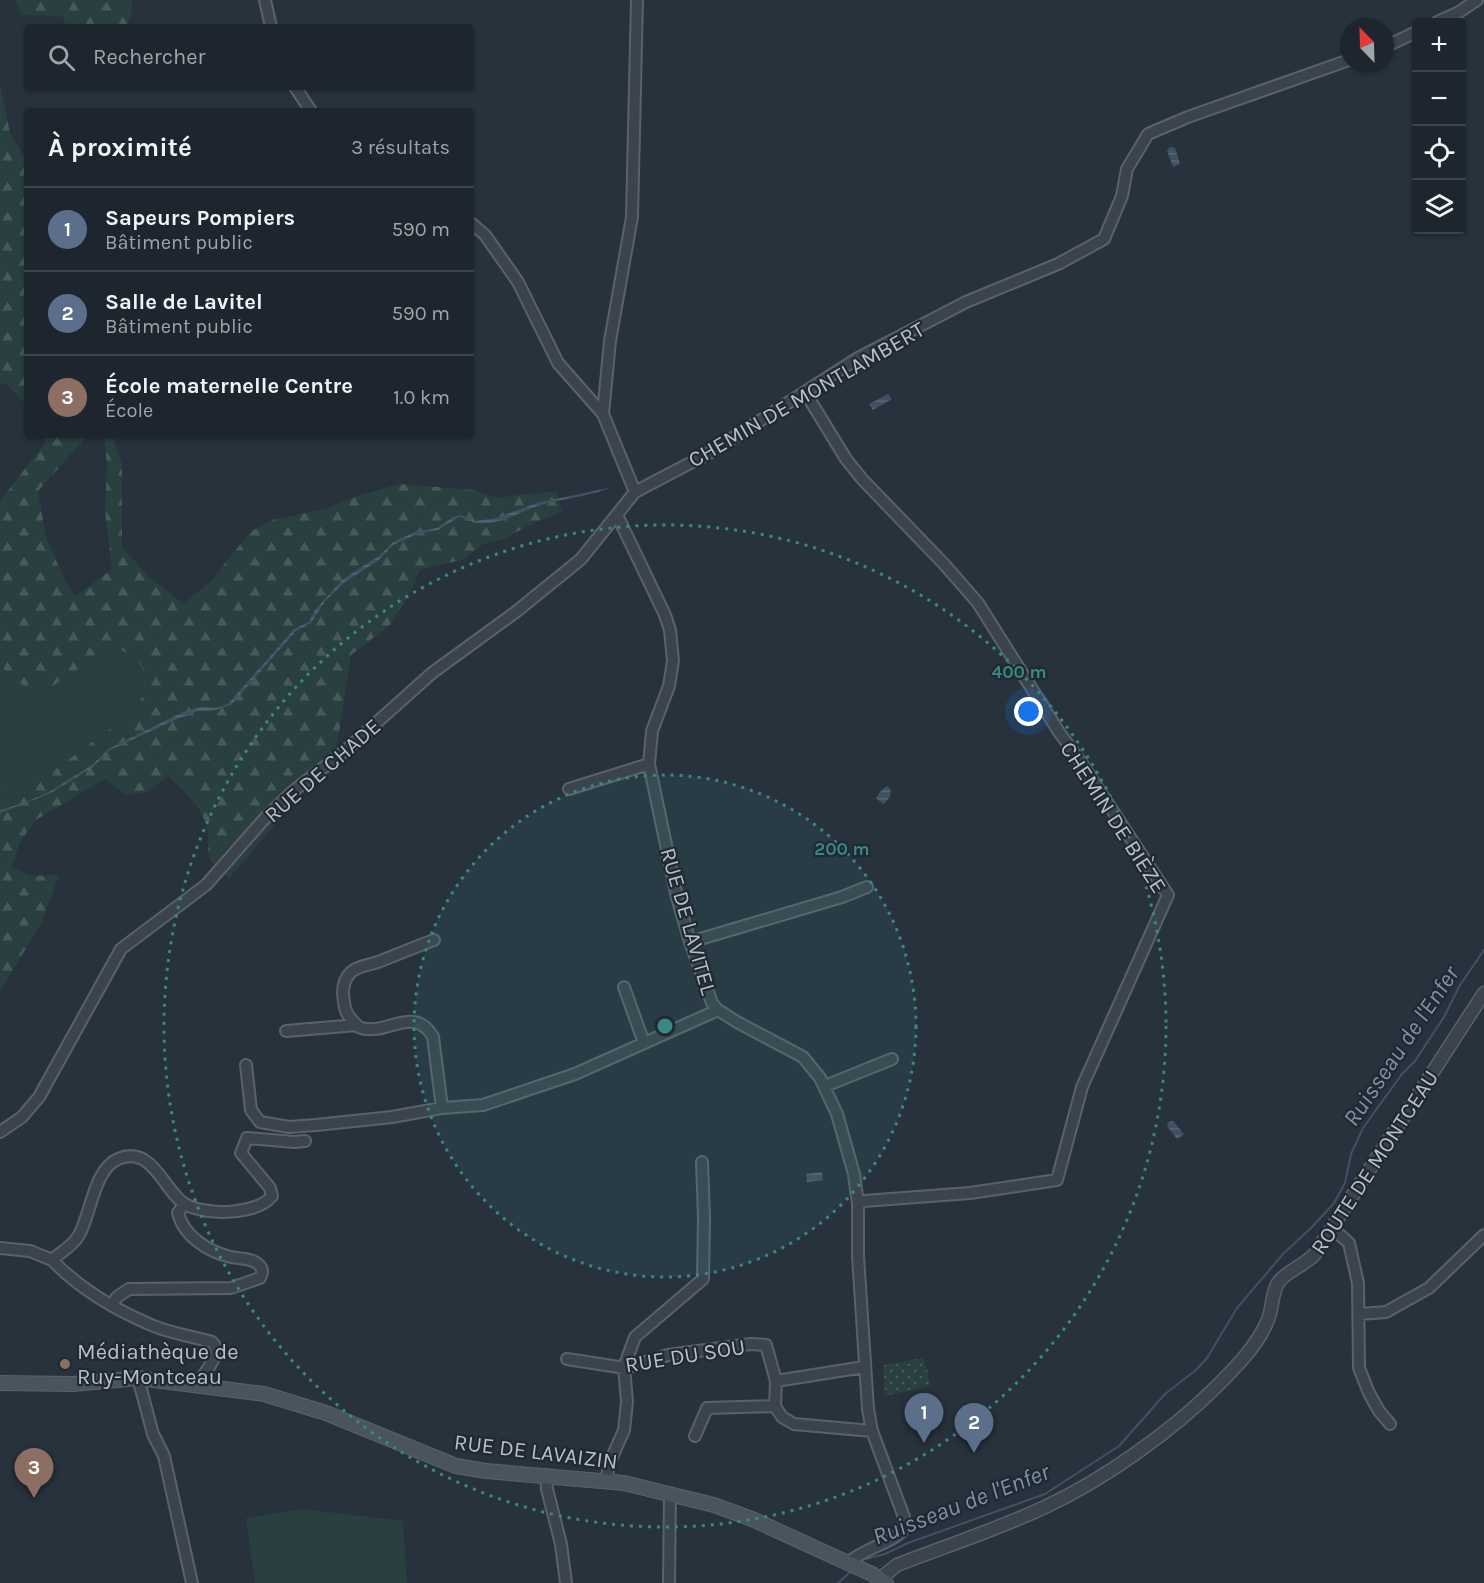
<!DOCTYPE html>
<html lang="fr">
<meta charset="utf-8">
<style>
body{margin:0;font-family:Karla,sans-serif;background:#252e36;color:#f1f3f6}
.controls{position:absolute;right:18px;top:18px;display:grid;overflow:hidden;border-radius:6px;box-shadow:0 2px 4px #0004}
.controls button{width:54px;height:54px;display:grid;place-items:center;padding:0;border:0;border-bottom:2px solid #3b434a;background:#1d262e;color:#f1f3f6;font:30px sans-serif}
.compass{position:absolute;left:1340px;top:18px;width:54px;height:54px;border-radius:50%;background:#1d262e;box-shadow:0 2px 4px #0004;rotate:337deg}
.you{position:absolute;left:1029px;top:712px;width:21px;height:21px;margin:-15px;border:4px solid #fff;border-radius:50%;background:#1a73e8;box-shadow:0 0 0 9px #1a73e833}
.badge{display:grid;place-items:center;width:39px;height:39px;border-radius:50%;background:#db2777;color:#fff;font-size:20px;font-weight:700}
.pin{position:absolute;translate:-50% -50px;filter:drop-shadow(0 2px 3px #0008)}
.pin::after{content:'';position:absolute;top:32px;width:21px;height:18px;background:inherit;clip-path:polygon(0 0,100% 0,50% 100%)}
.list{margin:0;padding:0;list-style:none}
h2{display:flex;justify-content:space-between;align-items:center;height:78px;margin:0;padding:0 24px;font-size:26px}
h2 small{font-size:20px;font-weight:400;color:#a0a5aa}
.list li{display:grid;grid-template-columns:39px 1fr auto;gap:18px;align-items:center;box-sizing:border-box;height:84px;padding:0 24px;border-top:2px solid #3b434a}
.list b{display:block;font-size:22px;white-space:nowrap}
.list p{margin:0;font-size:20px;white-space:nowrap;color:#a0a5aa}
.list em{font-size:20px;font-style:normal;color:#a0a5aa}
.icon{flex:none;width:33px;height:33px;fill:none;stroke:currentColor;stroke-width:2;stroke-linecap:round;stroke-linejoin:round}
.map{position:relative;flex:none;width:1484px;height:1583px;overflow:hidden}
.search{position:absolute;background:#1d262e;box-shadow:0 2px 4px #0004;left:24px;top:24px;width:450px;height:66px;display:flex;align-items:center;gap:15px;box-sizing:border-box;padding:0 21px;border-radius:6px;color:#a0a5aa;font-size:22px}
.panel{position:absolute;background:#1d262e;box-shadow:0 2px 4px #0004;left:24px;top:108px;width:450px;height:330px;border-radius:6px}
.map>svg:first-child{display:block}
.green{fill:#2a3f3f}
.forest{fill:url(#forest-firs)}
.park{fill:url(#park-dots)}
.water{fill:url(#water-rules)}
.lines{fill:none;stroke-linecap:round;stroke-linejoin:round}
.stream{stroke:#3f5164;stroke-width:2}
.minor-casing{stroke:#59626b;stroke-width:14}
.tertiary-casing{stroke:#59626b;stroke-width:15}
.secondary-casing{stroke:#59626b;stroke-width:16}
.minor{stroke:#3b444d;stroke-width:10}
.tertiary{stroke:#3b444d;stroke-width:12}
.secondary{stroke:#4a545f;stroke-width:14}
.ring{fill:none;stroke:#398884;stroke-width:3;stroke-dasharray:3 6}
.education-dot{fill:#8d6e63;stroke:#202932;stroke-width:2}
.labels{text-anchor:middle;stroke-width:4.5;stroke-linejoin:round;paint-order:stroke}
.street-label{font-size:22px;fill:#b7bfc8;stroke:#202932}
.poi-label{font-size:22px;fill:#b7bfc8;stroke:#202932;text-anchor:start}
.water-label{font-size:24px;font-style:italic;fill:#7b92a8;stroke:#202932}
.centre{fill:#398884;stroke:#202932;stroke-width:3}
.ring-label{font-size:18px;text-anchor:middle;font-weight:bold;fill:#398884;stroke:#202932;stroke-width:4.5;stroke-linejoin:round;paint-order:stroke}
</style>
<div class="map">
<svg width="1484" height="1583" viewBox="0 0 1484 1583">
<defs>
<pattern id="forest-firs" width="22" height="20" patternUnits="userSpaceOnUse" patternTransform="scale(1.5)"><rect width="22" height="20" fill="#2a3f3f"/><path d="M5 1l3.5 6h-7zM16 11l3.5 6h-7z" fill="#475959"/></pattern>
<pattern id="park-dots" width="8" height="8" patternUnits="userSpaceOnUse" patternTransform="scale(1.5)"><rect width="8" height="8" fill="#2a3f3f"/><path d="M2 2h.1M6 6h.1" fill="none" stroke="#475959" stroke-width="1.8" stroke-linecap="round"/></pattern>
<pattern id="water-rules" width="6" height="5" patternUnits="userSpaceOnUse" patternTransform="scale(1.5)"><rect width="6" height="5" fill="#3f5164"/><path d="M0 2.5h6" fill="none" stroke="#586879"/></pattern>
</defs>
<rect width="100%" height="100%" fill="#27323d"/>
<path class="green" d="M118,648L138,660L150,682L135,710L44,778L4,797L2,755L0,749V661L4,669L48,689L82,667Z
M303,1509L403,1521L407,1583H255L246,1518Z"/>
<path class="forest" d="M16,0H132V11L126,27H66L63,16L21,15Z
M0,85L10,133L27,162V406L6,383L0,385Z
M44,435H88L38,491L46,537L66,583L76,596L112,569L105,511L107,463L104,435H112L122,465V547L147,575L183,604L211,581L250,532L272,520L328,508L357,496L400,484L473,490L498,498L525,494L557,492L562,512L537,521L504,539L483,544L465,559L420,570L414,585L390,625L351,655L333,771L303,792L229,878C198,857 213,852 206,824C199,803 183,790 168,776L147,792L127,795L105,779L36,820L20,842L12,867L29,876L59,875L42,922L0,991V749L2,755L4,796L44,778L135,710L150,682L138,660L118,648L82,667L48,689L29,691L4,669L0,661V501L45,443Z"/>
<path class="park" d="M923,1358L927,1369L930,1386L885,1396L883,1365Z"/>
<path class="water" d="M1170,147L1175,148L1180,164L1173,167L1167,151Z
M888,394L892,399L873,410L869,404Z
M613,487C590,496 567,498 544,504C522,510 501,526 477,523C471,522 465,518 459,517L438,530L415,535L393,545L379,560L345,582L326,600L311,623L295,632L231,705L212,711H198L175,720L110,750L93,767L51,793L0,813V810L24,803L51,791L92,765L110,748L183,712L202,707L216,708L228,704L294,629L309,622L315,610L342,580L379,556L393,542L415,532L437,528L453,517L461,515L476,521L496,518L537,503Z
M887,786L890,789C892,795 888,801 883,804L876,798L880,792Z
M1173,1121L1184,1134L1177,1139L1167,1126L1168,1122Z
M822,1172L823,1180L807,1182L806,1174Z"/>
<g class="lines">
<path class="stream" d="M866,1559L885,1554L908,1543L1045,1494L1119,1446L1165,1394L1196,1370L1207,1358L1237,1308L1283,1254L1312,1227L1334,1203L1345,1183L1351,1154L1363,1128L1402,1074L1415,1061L1444,1017L1460,985L1484,950
M838,1583L849,1573"/>
<defs>
<path id="minor" d="M265,0L271,27
M1437,22L1459,12L1477,0
M1385,47L1416,32
M295,87L311,111
M471,223L485,235L518,282L558,363L603,414L635,492
M805,392L846,459L862,479L944,564L978,603L1059,732L1080,761L1168,895L1082,1087L1057,1180L970,1193L864,1201L858,1204
M603,414L610,341L632,217L637,0
M617,515L665,615L670,630L673,661L669,686L652,731L649,764L677,897L690,942L712,1003L718,1010L737,1022L803,1057L820,1078L837,1114L854,1174L858,1204V1256L868,1409L872,1431L904,1517C905,1522 905,1527 902,1531C895,1541 861,1550 848,1563
M569,789L649,764
M434,940C415,947 396,955 378,962C369,965 358,966 351,972C346,977 343,985 343,993C344,1003 344,1011 351,1019C354,1022 357,1027 361,1028C386,1036 415,1004 433,1037L442,1108
M690,942L842,897L867,887
M624,987L644,1043
M286,1031L357,1025
M246,1065L251,1110L260,1122L289,1127L316,1125L392,1117L442,1108L483,1105L575,1074L718,1010
M825,1086L892,1059
M0,1132L22,1117L39,1097L121,949L206,885L266,817L292,792L346,750L432,673L517,611L581,559L635,492L711,452L858,358L966,302L1058,264L1104,239L1122,196L1127,169L1148,134L1188,117L1349,60
M1332,1228L1349,1243L1358,1283L1359,1368L1369,1393L1379,1411L1390,1424
M0,1248L30,1251L52,1260
M112,1305L117,1297L129,1289L231,1288L260,1278C264,1271 262,1266 255,1262C248,1258 239,1259 231,1257C209,1252 184,1237 178,1213L184,1204
M1360,1314L1386,1312L1429,1288L1484,1235
M567,1359L625,1368L668,1355L751,1344L766,1345L776,1381
M138,1378L153,1434L164,1456L192,1583
M199,1385C203,1371 217,1362 216,1347L212,1342C192,1336 168,1333 149,1324C114,1309 79,1288 52,1260C61,1252 73,1246 79,1235C91,1214 94,1169 118,1159C153,1144 164,1192 185,1204C205,1216 257,1215 272,1196L270,1188L241,1153L247,1138L294,1142L305,1141
M775,1406L776,1381L864,1367
M695,1436L707,1408L775,1406L782,1417L794,1424L872,1431
M546,1475L547,1489L561,1544L566,1583
M606,1481L610,1462L624,1430L627,1402L624,1367L635,1337L703,1279L704,1218L702,1162
M669,1583L670,1493"/>
<path id="tertiary" d="M881,1578L897,1565C946,1546 998,1529 1045,1507C1103,1480 1171,1432 1217,1386C1235,1368 1257,1346 1267,1322C1273,1310 1271,1294 1278,1283C1285,1272 1303,1266 1314,1255L1484,993"/>
<path id="secondary" d="M0,1383L73,1384L138,1378L264,1394L326,1413L456,1466L486,1471L624,1483L714,1505L752,1519L872,1574L886,1583"/>
</defs>
<use href="#minor" class="minor-casing"/>
<use href="#tertiary" class="tertiary-casing"/>
<use href="#secondary" class="secondary-casing"/>
<use href="#minor" class="minor"/>
<use href="#tertiary" class="tertiary"/>
<use href="#secondary" class="secondary"/>
</g>
<circle cx="665" cy="1026" r="251" fill="#398884" fill-opacity=".12"/>
<g class="ring">
<circle cx="665" cy="1026" r="251"/>
<circle cx="665" cy="1026" r="501"/>
</g>
<circle class="education-dot" cx="65" cy="1364" r="6"/>
<g class="labels">
<g class="street-label">
<text transform="translate(806 394) rotate(-30)" y="8">CHEMIN DE MONTLAMBERT</text>
<text transform="translate(322 770) rotate(-41)" y="8">RUE DE CHADE</text>
<text transform="translate(1114 817) rotate(57)" y="8">CHEMIN DE BIÈZE</text>
<text transform="translate(689 921) rotate(74)" y="8">RUE DE LAVITEL</text>
<text transform="translate(1374 1162) rotate(-57)" y="8">ROUTE DE MONTCEAU</text>
<text transform="translate(685 1355) rotate(-9)" y="8">RUE DU SOU</text>
<text transform="translate(536 1451) rotate(7)" y="8">RUE DE LAVAIZIN</text>
</g>
<g class="poi-label">
<text x="77" y="1359">Médiathèque de<tspan x="77" dy="25">Ruy-Montceau</tspan></text>
</g>
<g class="water-label">
<text transform="translate(1401 1046) rotate(-56)" y="8">Ruisseau de l'Enfer</text>
<text transform="translate(961 1504) rotate(-21)" y="8">Ruisseau de l'Enfer</text>
</g>
</g>
<circle cx="665" cy="1026" r="9" class="centre"/>
<g class="ring-label">
<text x="1019" y="678">400 m</text>
<text x="842" y="855">200 m</text>
</g>
</svg>
<div class="controls">
<button>+</button>
<button>−</button>
<button><svg class="icon" aria-label="locate" viewBox="0 0 24 24"><circle cx="12" cy="12" r="6"/><path d="M12 2v4M12 18v4M2 12h4M18 12h4"/></svg></button>
<button><svg class="icon" aria-label="layers" viewBox="0 0 24 24"><path d="M12 4l9 5-9 5-9-5zM3 14l9 5 9-5"/></svg></button>
</div>
<svg class="compass" viewBox="-18 -18 36 36"><path d="M0-13l5 13h-10z" fill="#e53935"/><path d="M0 13l5-13h-10z" fill="#a0a5aa"/></svg>
<div class="you"></div>
<div class="pin badge" style="left:924px;top:1443px;background:#5c6f8a">1</div>
<div class="pin badge" style="left:974px;top:1453px;background:#5c6f8a">2</div>
<div class="pin badge" style="left:34px;top:1498px;background:#8d6e63">3</div>
<div class="search"><svg class="icon" aria-label="search" viewBox="0 0 24 24"><circle cx="10" cy="10" r="6"/><path d="M15 15l6 6"/></svg>Rechercher</div>
<section class="panel">
<h2>À proximité<small>3 résultats</small></h2>
<ul class="list">
<li><span class="badge" style="background:#5c6f8a">1</span><div><b>Sapeurs Pompiers</b><p>Bâtiment public</p></div><em>590 m</em></li>
<li><span class="badge" style="background:#5c6f8a">2</span><div><b>Salle de Lavitel</b><p>Bâtiment public</p></div><em>590 m</em></li>
<li><span class="badge" style="background:#8d6e63">3</span><div><b>École maternelle Centre</b><p>École</p></div><em>1.0 km</em></li>
</ul>
</section>
</div>
